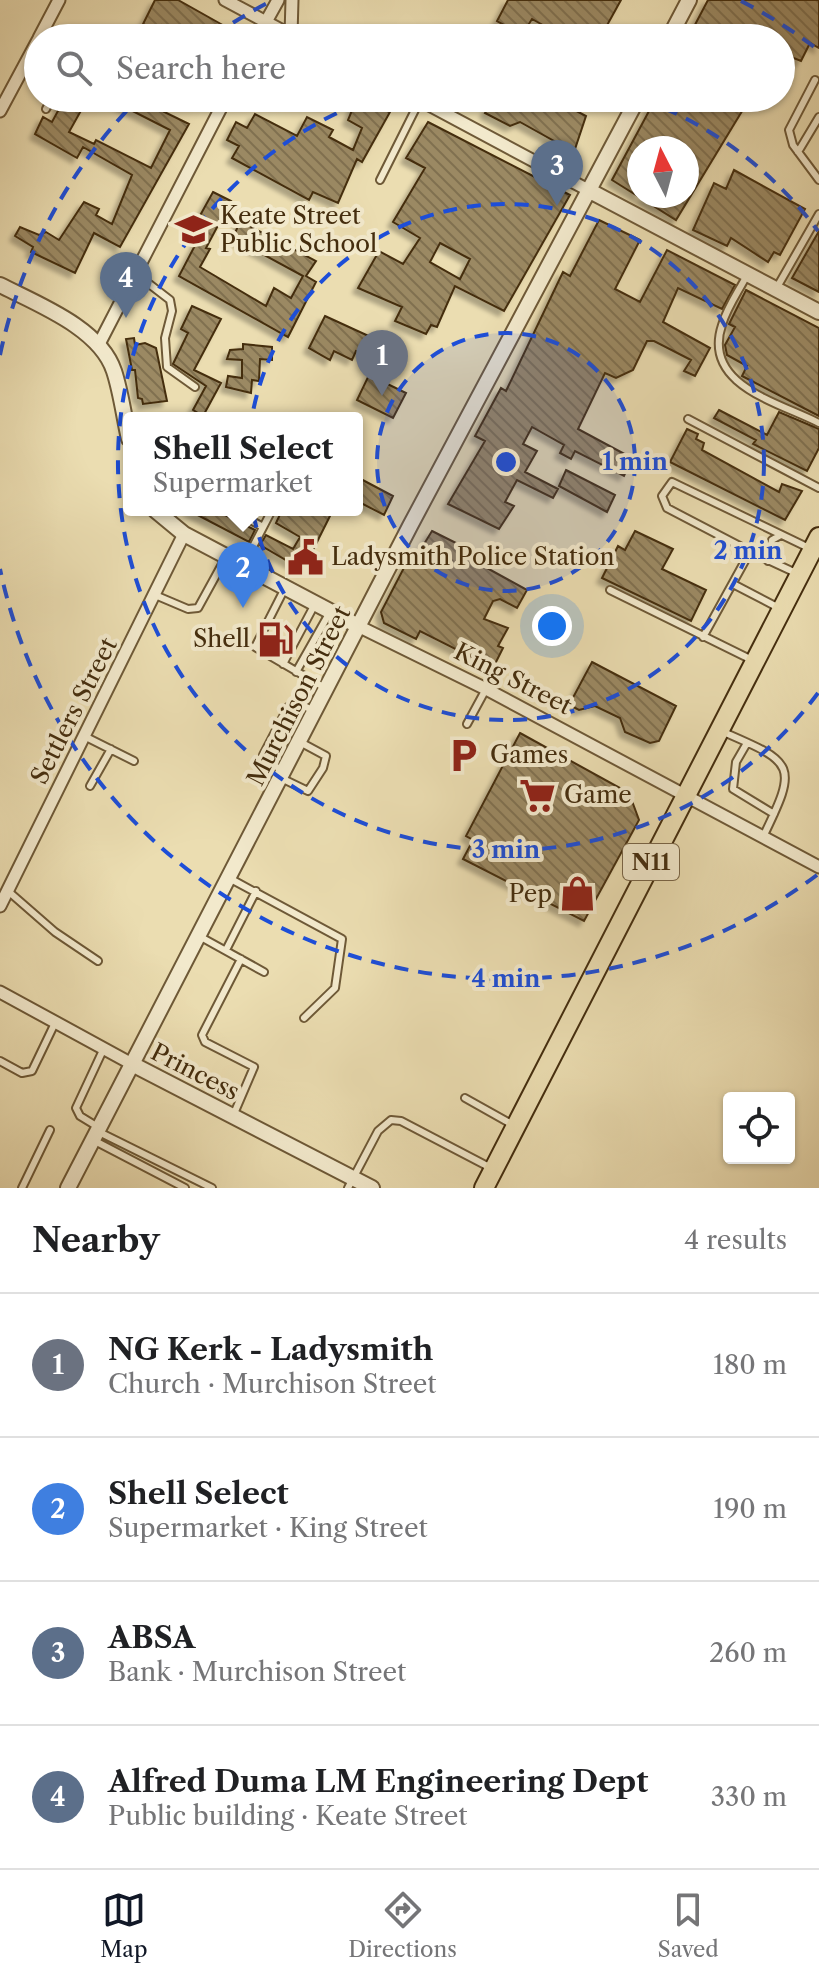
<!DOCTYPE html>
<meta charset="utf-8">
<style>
body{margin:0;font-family:"Libre Caslon Text",serif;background:#f2f2f2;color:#202124}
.controls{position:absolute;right:24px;bottom:24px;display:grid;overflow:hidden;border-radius:8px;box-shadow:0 2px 6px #0004}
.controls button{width:72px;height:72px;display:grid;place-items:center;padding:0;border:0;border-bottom:2px solid #e0e0e0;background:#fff;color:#202124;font:40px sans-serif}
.compass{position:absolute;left:627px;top:136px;width:72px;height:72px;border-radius:50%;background:#fff;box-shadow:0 2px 6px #0004;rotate:354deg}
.you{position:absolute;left:552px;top:626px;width:28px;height:28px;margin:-20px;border:6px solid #fff;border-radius:50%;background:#1a73e8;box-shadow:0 0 0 12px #1a73e833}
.badge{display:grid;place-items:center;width:52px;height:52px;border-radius:50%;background:#111827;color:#fff;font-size:26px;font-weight:700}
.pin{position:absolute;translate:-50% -66px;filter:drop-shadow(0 2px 4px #0008)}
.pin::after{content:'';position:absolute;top:42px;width:28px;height:24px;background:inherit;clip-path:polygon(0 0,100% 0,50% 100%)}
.popup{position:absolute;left:123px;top:412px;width:240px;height:104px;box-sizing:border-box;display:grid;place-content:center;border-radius:8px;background:#fff;filter:drop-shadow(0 2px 6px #0005);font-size:26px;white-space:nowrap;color:#757577}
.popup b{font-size:30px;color:#202124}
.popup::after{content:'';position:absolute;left:50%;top:100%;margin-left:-16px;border:16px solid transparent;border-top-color:#fff}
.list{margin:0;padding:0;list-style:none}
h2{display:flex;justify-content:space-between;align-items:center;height:104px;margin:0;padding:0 32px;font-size:34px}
h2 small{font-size:26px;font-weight:400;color:#757577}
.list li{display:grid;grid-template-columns:52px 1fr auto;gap:24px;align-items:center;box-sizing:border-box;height:144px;padding:0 32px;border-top:2px solid #e0e0e0}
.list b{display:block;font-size:30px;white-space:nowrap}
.list p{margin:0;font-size:26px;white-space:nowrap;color:#757577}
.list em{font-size:26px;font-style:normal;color:#757577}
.icon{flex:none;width:44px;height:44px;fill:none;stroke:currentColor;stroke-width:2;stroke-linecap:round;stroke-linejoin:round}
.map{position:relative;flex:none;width:819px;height:1188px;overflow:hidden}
.search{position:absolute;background:#fff;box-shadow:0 2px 6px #0004;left:24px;right:24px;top:24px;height:88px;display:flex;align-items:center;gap:20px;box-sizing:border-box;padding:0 28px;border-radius:44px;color:#757577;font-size:30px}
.sheet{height:680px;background:#fff}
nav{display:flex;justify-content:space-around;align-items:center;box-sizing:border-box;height:112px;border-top:2px solid #e0e0e0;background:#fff;font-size:22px;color:#757577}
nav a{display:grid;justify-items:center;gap:4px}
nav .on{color:#111827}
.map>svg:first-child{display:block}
.building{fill:url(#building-back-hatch);stroke:#442d0e;stroke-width:2;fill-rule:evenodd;filter:url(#shadow)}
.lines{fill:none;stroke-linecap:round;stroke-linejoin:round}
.service-casing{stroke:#6e5937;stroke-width:10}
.minor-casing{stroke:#6e5937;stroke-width:15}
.tertiary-casing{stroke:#6e5937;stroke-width:18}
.trunk-casing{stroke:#442d0e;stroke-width:22}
.service{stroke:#f2e9cc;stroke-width:6}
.minor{stroke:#f2e9cc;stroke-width:11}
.tertiary{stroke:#f2e9cc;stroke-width:14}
.trunk{stroke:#ebddb1;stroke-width:18}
.ring{fill:none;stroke:#1d4ed8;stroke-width:4;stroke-dasharray:14 10}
.labels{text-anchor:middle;stroke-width:8;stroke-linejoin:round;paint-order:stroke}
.shield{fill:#f2e9cc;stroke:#786547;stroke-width:2}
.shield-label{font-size:22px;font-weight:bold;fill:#442d0e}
.poi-label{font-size:24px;fill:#442d0e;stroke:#f2e9cc;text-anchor:start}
.street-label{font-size:24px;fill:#442d0e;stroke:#f2e9cc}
.centre{fill:#1d4ed8;stroke:#f2e9cc;stroke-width:4}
.ring-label{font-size:24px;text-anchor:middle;font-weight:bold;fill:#1d4ed8;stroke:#f2e9cc;stroke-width:8;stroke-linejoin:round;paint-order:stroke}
</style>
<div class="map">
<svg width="819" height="1188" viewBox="0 0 819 1188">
<defs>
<pattern id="building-back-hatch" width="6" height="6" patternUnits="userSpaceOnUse" patternTransform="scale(2)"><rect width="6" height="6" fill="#9b8963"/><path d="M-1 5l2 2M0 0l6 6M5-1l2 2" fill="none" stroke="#807050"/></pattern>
<filter id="shadow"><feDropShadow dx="-5" dy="5" stdDeviation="2" flood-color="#0004"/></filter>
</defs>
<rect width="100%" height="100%" fill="#ebddb1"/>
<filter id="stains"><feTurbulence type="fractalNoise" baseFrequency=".0025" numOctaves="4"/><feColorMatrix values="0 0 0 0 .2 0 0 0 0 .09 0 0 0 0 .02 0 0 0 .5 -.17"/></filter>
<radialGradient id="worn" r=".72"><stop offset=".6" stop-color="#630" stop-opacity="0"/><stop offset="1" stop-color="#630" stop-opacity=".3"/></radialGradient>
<path class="building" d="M155,0H178L228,28L222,38H207L186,26L181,36L162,25L158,32L143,24Z
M508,0H621L600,38H566L532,19L522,35L497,21Z
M708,0H819V48L810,43L801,61L781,53V38H688Z
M65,98H88L69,132L94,144L96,140L151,168L170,130L107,98H136L189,124L120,247L94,233L75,273L31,252L33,247L15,236L20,227L39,235L46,232L59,240L84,202L99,209L96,215L112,224L132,175L83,147L77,158L35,134L43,117L52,122Z
M357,98L390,112L362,162L357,159L338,203L313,192L309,200L232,158L239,146L227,140L236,122L247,128L255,114L297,136L307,117L333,130L329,137L353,150L362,128L348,120Z
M494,98H552L586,116L574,152L520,122L510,126L485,113Z
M656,98H750L676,220L612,180ZM639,148H687V196H639Z
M428,122L570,195L504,311L455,286L437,327L431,325L426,334L395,321L402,307L358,288L379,251L403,264L420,238L393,222L425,168L406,158ZM440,243L470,259L460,279L430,262Z
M734,170L805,209L780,255L774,252L768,262L731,238L727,246L693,230L714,183L726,189Z
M213,192L231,201L206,248L210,249L200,267L266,306L274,288L291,298L303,276L233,238L240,221L316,261L306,276L316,282L288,337L179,276L201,234L192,230Z
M599,220L640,240L615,289L640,302L667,250L735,285L722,309L678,288L663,322L710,348L695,376L684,371L691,360L654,341H647L633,370L616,378L605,373L578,429L632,458L624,476L575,451L571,459L560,453L564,445L532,427L523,444L537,451L525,472L558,489L553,498L517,480L505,502L514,506L499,529L448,504L485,441L475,436L501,388L506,391L563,272L570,276Z
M819,231V292L792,278Z
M746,290L819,328V416L742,376L747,366L727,355L725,345L735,327L729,324Z
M192,306L221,319L194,370L221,383L203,416L193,410L206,386L173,364L188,333L181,329Z
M325,316L373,338L364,354L356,351L352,360L334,351L330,360L309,348Z
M134,338L135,345L145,343L156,348L167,401L143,404L142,399L138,398L135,370H132L126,339Z
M243,344L272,347V360L260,359L259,381L252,380L251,393L226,387L228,376L242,378V360L227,359L230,350L243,349Z
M369,375L406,393L393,418L357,400Z
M719,410L767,435L779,412L819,429V448L807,471L753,444L756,440L714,418Z
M687,429L698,434L696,439L704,443L702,450L779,492L782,484L802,491L785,520L670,462Z
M566,470L615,495L607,512L559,486Z
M357,477L393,496L384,515L357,501Z
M188,510H215L255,530L249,542Z
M282,510H333L303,570L260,545L266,535L293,549L300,537L276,523Z
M432,531L480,555L476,562L527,590L517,608L500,599L493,601L484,619L508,628L498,646L503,648L493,668L420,631L416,639L384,623L381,612L408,560L413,562Z
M635,531L673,549L662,569L706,590L691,621L602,578L618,546L625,550Z
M592,662L676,706L659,741L650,743L625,732L620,718L595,706L579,710L569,705Z
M520,733L629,793L639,820L584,921L463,859L473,840L466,836Z"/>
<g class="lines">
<defs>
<path id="service" d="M815,80L789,130L793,145L819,180
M46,109L52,98
M798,152L819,117
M380,180L420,100
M135,273L170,300L172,311L165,338L167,367L195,387
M747,275C739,291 727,307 722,325C702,385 778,402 819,423
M776,289L819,214
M688,419L819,488
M232,510L263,527
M755,554L667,508L662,496L672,482L809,548
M768,561L772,540L781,535
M243,566L272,510
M733,584L779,608
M285,588L255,647L325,688
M610,590L754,661
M155,595L188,609L198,608L226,557
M703,637L746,559L755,554L796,573
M283,664L315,604
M296,672L330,612
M467,724L486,689
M721,731C796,763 798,765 763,837
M86,737L134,761
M747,743L736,762L733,789L774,814
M282,770L266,761L263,755L288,707L298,703L314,711
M281,778L308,791L323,768L326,756L300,742
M90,786L111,749
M229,878L342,939L335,988L304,1018
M8,891L55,932L98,961
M199,936L264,972
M226,950L256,891
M0,1061L22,1073L32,1071L55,1023
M465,1098L515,1126
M233,1116L254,1067L205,1042L202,1035L241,959
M98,1127L80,1116L76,1108L104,1048
M97,1131L212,1188
M93,1140L185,1188
M22,1188L50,1130
M348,1188L378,1131L391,1120L401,1121L491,1168"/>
<path id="minor" d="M225,0L296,38
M291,35L292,0
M39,38L59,0
M257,38L278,0
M416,98L590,191
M0,111L38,40
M98,346L226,98
M360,627L486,689L819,867
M0,906L184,534
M0,992L132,1064"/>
<path id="tertiary" d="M669,38L689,0
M590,191L819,312
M0,285C37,304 100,328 114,371C121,392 124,417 129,439
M155,510L184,534L360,627
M132,1064L372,1188
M68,1188L410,526L638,98"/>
<path id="trunk" d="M484,1188L819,537"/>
</defs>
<use href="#service" class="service-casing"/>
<use href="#minor" class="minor-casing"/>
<use href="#tertiary" class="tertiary-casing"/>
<use href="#trunk" class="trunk-casing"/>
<use href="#service" class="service"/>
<use href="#minor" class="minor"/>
<use href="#tertiary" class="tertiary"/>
<use href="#trunk" class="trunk"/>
</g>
<circle cx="506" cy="462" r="129" fill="#1d4ed8" fill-opacity=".12"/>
<g class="ring">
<circle cx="506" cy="462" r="129"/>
<circle cx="506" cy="462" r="258"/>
<path d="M818 693A388 388 0 1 1 370 99M642 99A388 388 0 0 1 818 231"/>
<path d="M817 875A517 517 0 0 1 0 569M0 355A517 517 0 0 1 137 100M213 36A517 517 0 0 1 271 1M741 1A517 517 0 0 1 817 49"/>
</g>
<defs>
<symbol id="school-bare" viewBox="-9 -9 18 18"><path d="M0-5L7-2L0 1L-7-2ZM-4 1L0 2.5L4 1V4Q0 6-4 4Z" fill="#8f2418" stroke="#f2e9cc" stroke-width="2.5" paint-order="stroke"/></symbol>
<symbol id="civic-bare" viewBox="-9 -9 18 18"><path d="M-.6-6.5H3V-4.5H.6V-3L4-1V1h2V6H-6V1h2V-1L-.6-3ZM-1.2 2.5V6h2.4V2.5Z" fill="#8f2418" stroke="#f2e9cc" stroke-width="2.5" paint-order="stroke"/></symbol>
<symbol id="fuel-bare" viewBox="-9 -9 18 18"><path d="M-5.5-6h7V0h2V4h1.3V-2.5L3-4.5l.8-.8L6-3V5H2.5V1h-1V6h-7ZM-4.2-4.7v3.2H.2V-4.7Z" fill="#8f2418" stroke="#f2e9cc" stroke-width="2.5" paint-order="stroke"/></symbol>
<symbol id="parking-bare" viewBox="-9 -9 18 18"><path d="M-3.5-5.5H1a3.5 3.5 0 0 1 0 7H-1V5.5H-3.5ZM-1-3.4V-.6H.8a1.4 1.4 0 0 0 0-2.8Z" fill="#8f2418" stroke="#f2e9cc" stroke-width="2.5" paint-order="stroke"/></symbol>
<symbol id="supermarket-bare" viewBox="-9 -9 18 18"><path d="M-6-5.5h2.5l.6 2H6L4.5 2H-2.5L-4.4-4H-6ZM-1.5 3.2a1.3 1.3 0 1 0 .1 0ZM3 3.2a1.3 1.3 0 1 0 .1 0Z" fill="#8f2418" stroke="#f2e9cc" stroke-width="2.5" paint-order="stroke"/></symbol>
<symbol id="shop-bare" viewBox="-9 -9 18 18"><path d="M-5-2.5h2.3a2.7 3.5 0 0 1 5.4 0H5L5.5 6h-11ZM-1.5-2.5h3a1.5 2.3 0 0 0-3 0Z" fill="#8f2418" stroke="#f2e9cc" stroke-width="2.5" paint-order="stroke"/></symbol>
</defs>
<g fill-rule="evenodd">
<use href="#school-bare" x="168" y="204" width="51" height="51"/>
<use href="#civic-bare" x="280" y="532" width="51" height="51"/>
<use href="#fuel-bare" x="250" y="614" width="51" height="51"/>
<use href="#parking-bare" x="438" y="730" width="51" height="51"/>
<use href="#supermarket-bare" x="512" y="770" width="51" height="51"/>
<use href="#shop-bare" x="552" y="868" width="51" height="51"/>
</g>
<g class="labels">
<rect class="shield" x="623" y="844" width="56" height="36" rx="6"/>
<g class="shield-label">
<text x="651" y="870">N11</text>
</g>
<g class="poi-label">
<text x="220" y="224">Keate Street<tspan x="220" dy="28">Public School</tspan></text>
<text x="331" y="565">Ladysmith Police Station</text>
<text x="250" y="647" text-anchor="end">Shell</text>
<text x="490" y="763">Games</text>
<text x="564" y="803">Game</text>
<text x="552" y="902" text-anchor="end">Pep</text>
</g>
<g class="street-label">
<text transform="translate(513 679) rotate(27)" y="8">King Street</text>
<text transform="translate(299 696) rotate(-63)" y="8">Murchison Street</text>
<text transform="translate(74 711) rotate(-63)" y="8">Settlers Street</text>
<text transform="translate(195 1072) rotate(27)" y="8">Princess</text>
</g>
</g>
<circle cx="506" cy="462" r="12" class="centre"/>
<g class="ring-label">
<text x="635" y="470">1 min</text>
<text x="748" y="559">2 min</text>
<text x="506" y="858">3 min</text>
<text x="506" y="987">4 min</text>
</g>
<rect width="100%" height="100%" filter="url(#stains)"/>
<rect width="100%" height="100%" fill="url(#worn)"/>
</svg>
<div class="controls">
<button><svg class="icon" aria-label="locate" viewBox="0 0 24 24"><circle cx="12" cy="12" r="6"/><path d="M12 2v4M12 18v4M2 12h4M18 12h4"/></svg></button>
</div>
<svg class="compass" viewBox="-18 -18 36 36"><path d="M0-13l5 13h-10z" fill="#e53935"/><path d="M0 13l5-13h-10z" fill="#757577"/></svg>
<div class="you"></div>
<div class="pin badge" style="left:382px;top:396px;background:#6b7280">1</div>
<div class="pin badge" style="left:243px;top:608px;background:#3f7fe0">2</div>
<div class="popup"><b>Shell Select</b>Supermarket</div>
<div class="pin badge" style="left:557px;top:206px;background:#5c6f8a">3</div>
<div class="pin badge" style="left:126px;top:318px;background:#5c6f8a">4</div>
<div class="search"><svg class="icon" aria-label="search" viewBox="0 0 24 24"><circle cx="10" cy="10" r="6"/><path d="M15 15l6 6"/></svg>Search here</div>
</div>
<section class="sheet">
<h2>Nearby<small>4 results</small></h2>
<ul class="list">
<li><span class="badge" style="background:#6b7280">1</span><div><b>NG Kerk - Ladysmith</b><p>Church · Murchison Street</p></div><em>180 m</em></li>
<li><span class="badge" style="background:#3f7fe0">2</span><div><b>Shell Select</b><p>Supermarket · King Street</p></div><em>190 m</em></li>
<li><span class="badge" style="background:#5c6f8a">3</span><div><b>ABSA</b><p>Bank · Murchison Street</p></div><em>260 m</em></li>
<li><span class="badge" style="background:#5c6f8a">4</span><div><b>Alfred Duma LM Engineering Dept</b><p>Public building · Keate Street</p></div><em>330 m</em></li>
</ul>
</section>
<nav>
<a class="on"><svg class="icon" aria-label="map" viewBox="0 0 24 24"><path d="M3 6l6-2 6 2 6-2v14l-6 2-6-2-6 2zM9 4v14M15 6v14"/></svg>Map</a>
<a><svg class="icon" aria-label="directions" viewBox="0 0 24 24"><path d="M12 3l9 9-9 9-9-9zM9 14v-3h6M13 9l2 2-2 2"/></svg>Directions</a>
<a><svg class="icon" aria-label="saved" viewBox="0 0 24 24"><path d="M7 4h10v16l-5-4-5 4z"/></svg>Saved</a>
</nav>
